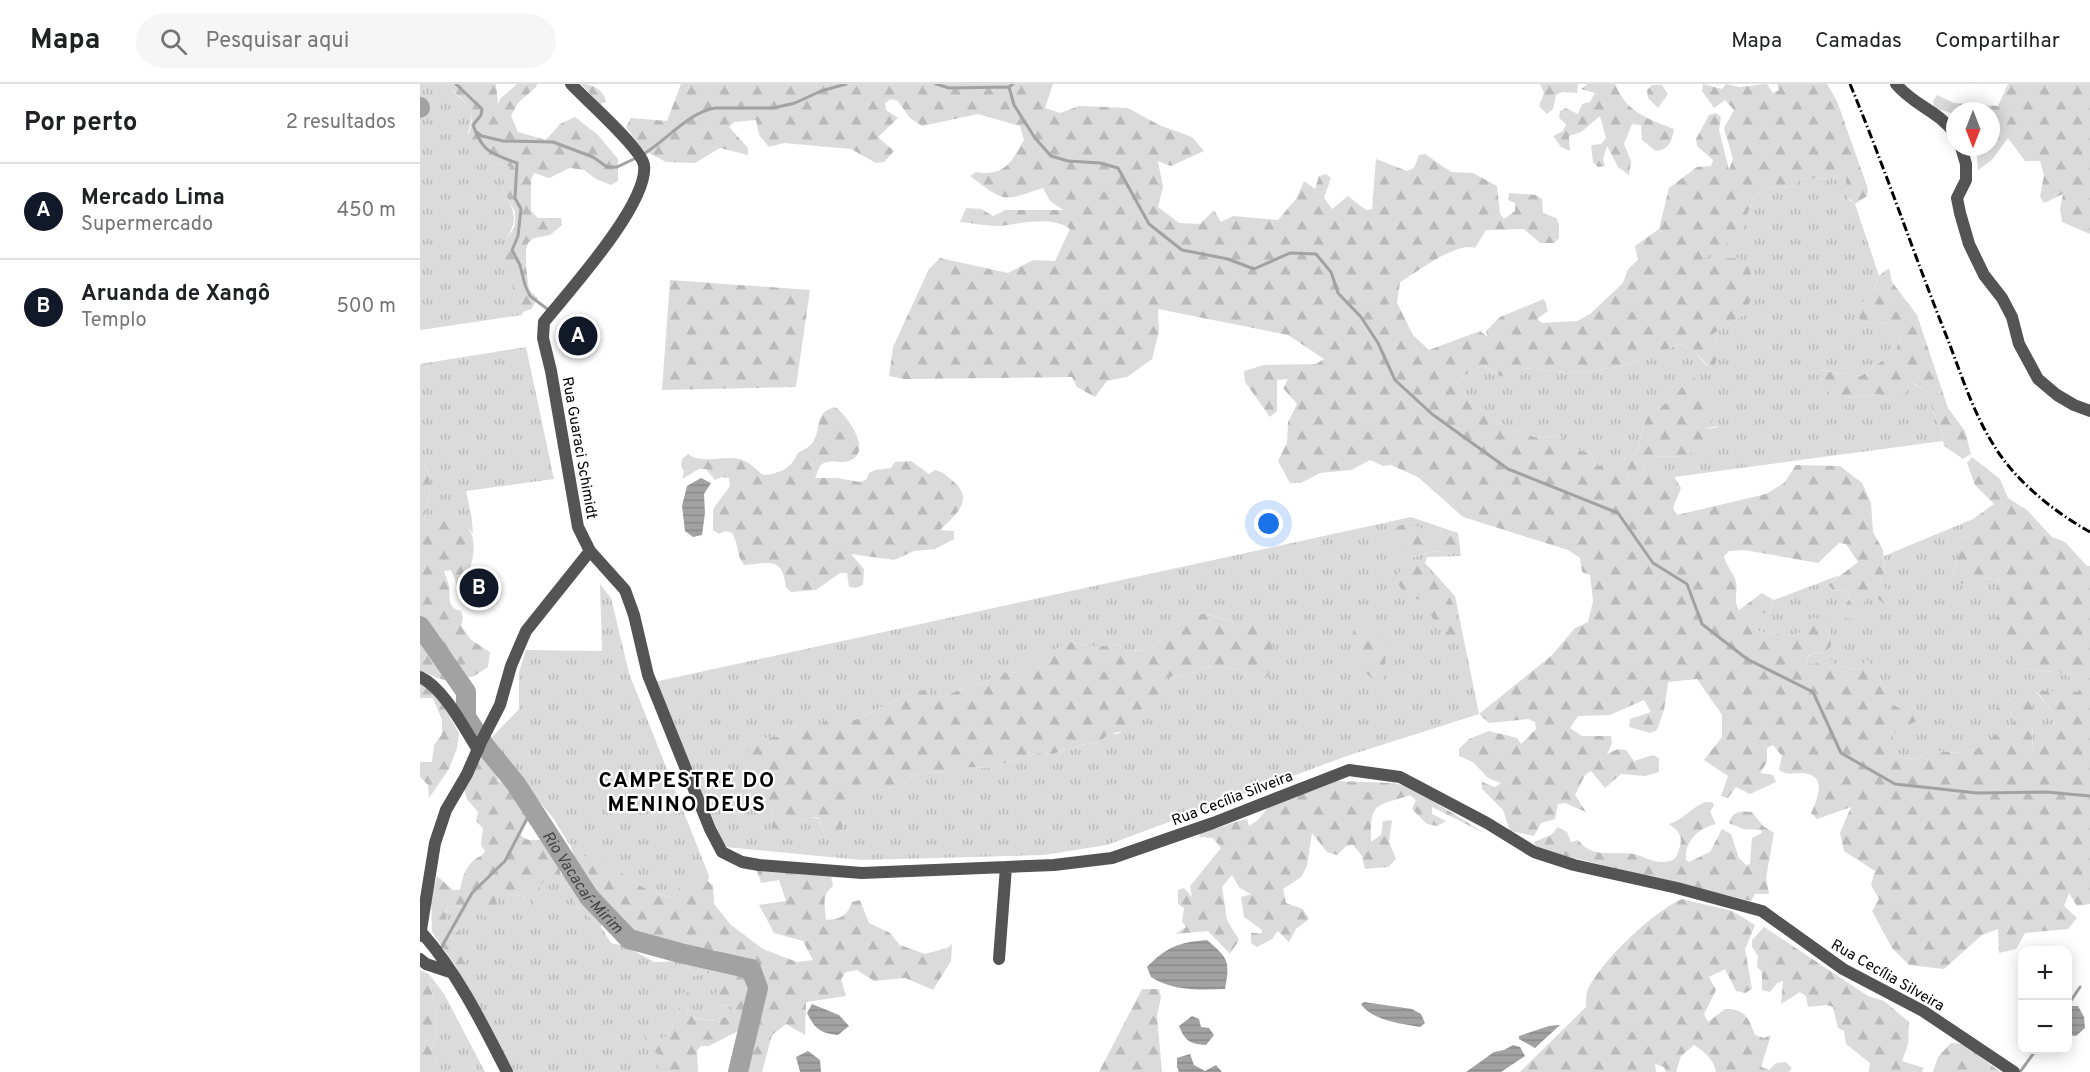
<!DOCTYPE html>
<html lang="pt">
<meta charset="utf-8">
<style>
body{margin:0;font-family:Overpass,sans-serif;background:#f6f6f6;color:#202124}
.controls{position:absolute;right:18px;bottom:18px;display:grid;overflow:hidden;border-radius:12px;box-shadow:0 3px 15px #0003}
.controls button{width:54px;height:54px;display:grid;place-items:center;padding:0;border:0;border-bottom:2px solid #e0e0e0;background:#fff;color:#202124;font:30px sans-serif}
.compass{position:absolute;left:1526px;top:18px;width:54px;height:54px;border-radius:50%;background:#fff;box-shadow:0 3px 15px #0003;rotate:180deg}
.you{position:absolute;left:849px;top:440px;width:21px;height:21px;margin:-15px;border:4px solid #fff;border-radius:50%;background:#1a73e8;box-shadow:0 0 0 9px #1a73e833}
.badge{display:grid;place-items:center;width:39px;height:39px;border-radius:50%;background:#111827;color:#fff;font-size:20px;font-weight:700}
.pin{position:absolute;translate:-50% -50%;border:3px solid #fff;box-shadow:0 2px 6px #0006}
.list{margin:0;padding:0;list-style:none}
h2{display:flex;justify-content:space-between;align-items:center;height:78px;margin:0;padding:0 24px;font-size:26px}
h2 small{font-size:20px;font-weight:400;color:#757577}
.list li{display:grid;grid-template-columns:39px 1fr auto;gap:18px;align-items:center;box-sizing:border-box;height:96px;padding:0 24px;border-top:2px solid #e0e0e0}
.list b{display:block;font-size:22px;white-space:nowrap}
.list p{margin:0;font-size:20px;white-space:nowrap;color:#757577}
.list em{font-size:20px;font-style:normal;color:#757577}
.icon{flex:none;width:33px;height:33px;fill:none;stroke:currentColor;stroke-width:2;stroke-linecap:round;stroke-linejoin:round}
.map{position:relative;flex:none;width:1670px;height:988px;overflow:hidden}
header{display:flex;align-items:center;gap:36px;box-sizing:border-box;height:84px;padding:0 30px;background:#fff;border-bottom:2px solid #e0e0e0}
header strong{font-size:28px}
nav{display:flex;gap:33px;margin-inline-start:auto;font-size:21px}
.search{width:420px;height:54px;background:#f6f6f6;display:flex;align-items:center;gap:15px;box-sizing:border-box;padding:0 21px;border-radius:33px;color:#757577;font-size:22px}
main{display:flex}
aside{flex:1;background:#fff}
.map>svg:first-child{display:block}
.grass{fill:url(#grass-tufts);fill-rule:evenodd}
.forest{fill:url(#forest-firs)}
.water{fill:url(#water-rules)}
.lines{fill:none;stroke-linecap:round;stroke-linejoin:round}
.stream{stroke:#a2a2a2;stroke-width:3}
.river{stroke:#a2a2a2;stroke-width:20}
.minor{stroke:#545454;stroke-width:12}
.rail{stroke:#000;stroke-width:3;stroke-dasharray:9 3 1.5 3;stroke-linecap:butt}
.labels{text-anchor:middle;stroke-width:4.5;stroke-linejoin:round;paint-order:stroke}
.street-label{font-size:15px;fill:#000;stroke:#fff}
.water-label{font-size:16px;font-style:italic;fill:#434343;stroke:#fff}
.district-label{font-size:21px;font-weight:bold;letter-spacing:1.5px;fill:#000;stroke:#fff}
</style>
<header>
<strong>Mapa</strong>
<div class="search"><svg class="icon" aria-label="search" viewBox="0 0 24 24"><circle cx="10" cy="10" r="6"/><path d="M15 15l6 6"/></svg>Pesquisar aqui</div>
<nav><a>Mapa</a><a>Camadas</a><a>Compartilhar</a></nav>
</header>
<main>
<aside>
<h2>Por perto<small>2 resultados</small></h2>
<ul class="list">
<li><span class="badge">A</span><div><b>Mercado Lima</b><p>Supermercado</p></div><em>450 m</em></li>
<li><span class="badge">B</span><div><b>Aruanda de Xangô</b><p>Templo</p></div><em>500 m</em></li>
</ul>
</aside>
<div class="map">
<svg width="1670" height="988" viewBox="0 0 1670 988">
<defs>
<pattern id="grass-tufts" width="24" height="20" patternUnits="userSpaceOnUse" patternTransform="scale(1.5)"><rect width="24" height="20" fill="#dbdbdb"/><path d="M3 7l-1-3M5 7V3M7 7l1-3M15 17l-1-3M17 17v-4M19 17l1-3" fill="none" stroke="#bababa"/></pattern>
<pattern id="forest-firs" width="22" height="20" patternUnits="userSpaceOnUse" patternTransform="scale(1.5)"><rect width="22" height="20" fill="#dbdbdb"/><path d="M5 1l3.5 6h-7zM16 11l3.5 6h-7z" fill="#bababa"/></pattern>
<pattern id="water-rules" width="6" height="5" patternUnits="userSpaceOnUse" patternTransform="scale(1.5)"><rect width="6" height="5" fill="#a2a2a2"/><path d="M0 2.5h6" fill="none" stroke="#8a8a8a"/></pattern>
</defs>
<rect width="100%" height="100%" fill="#fff"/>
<path class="grass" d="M0,0H28C40,23 60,13 48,49L67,75L90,83L82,104C94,127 100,134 85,157L94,185V215L103,228L102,231L0,246Z
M1427,87L1429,116L1435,120L1459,192L1443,238L1472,240L1480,253L1476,267L1441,292L1400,286L1401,300L1427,314L1456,310L1470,317L1492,299L1505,306L1521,347L1523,357L1254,393L1250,387L1236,388L1216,397H1209L1208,391L1222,389L1225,375L1232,372L1262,373L1298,342L1284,345L1272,291L1254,313L1226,334L1216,370L1191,382H1176L1171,369L1157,366L1139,351C1132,352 1122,355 1115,353C1085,346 1056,326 1037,302L1038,295L1063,281L1081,293L1101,284L1160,289L1204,282L1260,260L1273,266L1287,282L1299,268L1293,250L1323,231L1283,175L1319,151L1335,111L1355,102L1370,103L1382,95L1413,94Z
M106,263L134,395L46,407L52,435L53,450C39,429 19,444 4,434C8,413 17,392 0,376V280Z
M991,433L1038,449L1041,472L1007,473L1005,479L1035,512L1059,630L927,672L687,761L624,771L441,776L305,763L234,598ZM998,443L1009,450L1029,469L1014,467L993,473ZM773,529L788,530L814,539L831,596L820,586L797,583L781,584L769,591L748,593L740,600V621L724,625L698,650L690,649L679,658L661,661L633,670L618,669L569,684L540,683L526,688L503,689L494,691L480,702L451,708L430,718L426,723L421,752L406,755L399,735L391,733L376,740L352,743L353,721L336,656L365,651L375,642L398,649L423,629L435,636L493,608L520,614L546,603H554L586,588L600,589L617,575L650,558L675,563L697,560L708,567L729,566Z
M1553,435V451L1538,455V475L1531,494L1547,499L1560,494L1587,496L1582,527L1606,585L1643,589L1669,603L1656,608H1616L1635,630V638L1613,667L1612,623L1597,611L1573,627L1589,628L1595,632L1593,639L1559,664L1538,669L1510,666L1497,675L1483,674L1473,664V650L1499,635L1468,618L1457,585L1437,586L1416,581H1391L1386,575L1391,570L1405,568L1392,534L1378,550L1371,552L1337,547L1327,531L1349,529L1354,516L1420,491L1408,501L1413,506L1428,507L1430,514L1422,526L1446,511H1454L1465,520L1460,499L1465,486L1464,472Z
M180,500L191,514L209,589L289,792L288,798L277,790L263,797L253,813C223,810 201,788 177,770L164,802L151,763L133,734L69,656L99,625V588L106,566L182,567Z
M120,780L152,805L156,822L181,843L191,859L205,862L234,878L265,877L273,892L298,887L306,889L309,897L296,921L313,922L315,931C298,934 283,941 268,930L267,921L259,927L249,951L242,955L237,969L246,985L251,988H92L35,881L45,880L39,849L27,837L24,829L29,822L52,823L78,799L90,810L114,814L116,830Z
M9,890L24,910L65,988H16L19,981L11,965C23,943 12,914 9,890Z"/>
<path class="forest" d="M28,0H76L78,21L80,15L97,0H117L116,3L98,19L91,32L98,48L126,56L140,40L155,33L178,51L198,75V97L191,101L176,95L164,86L150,84L129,94L114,89L111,96V127L118,134H141L142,141L130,151L114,154L108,159L106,166V182L109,206L118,214L111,225L103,228L94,215L92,208L94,200V185L84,173L85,157L94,144L95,136V128L82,104L90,83L67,75L48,57C48,48 52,42 52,34C52,16 35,14 28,0Z
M161,0C173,0 184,6 186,18L180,20Z
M261,0H633L625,24L640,29L659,22L708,24L739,41L772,53L784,67L751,82L738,77L743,103L738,123L759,139L780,140L794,126L801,138L813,132L858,136L876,115L884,97L895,105L899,92L906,90L911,94L904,114L912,125L928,112L946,126L952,125L956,75L987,87L994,84L999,71L1005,70L1031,88L1053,89L1077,102L1080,130L1084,135L1095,127V119L1088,116L1089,109L1116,111L1122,115L1123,129L1136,134L1139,140V154L1134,159H1120L1104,145L1066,146L1055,164C1037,157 997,188 980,198L977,219L993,251L1009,266L1060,247L1068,253L1066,247L1080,233L1124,215L1128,227L1117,235L1122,239L1157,237L1170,230L1203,199L1208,185L1218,176L1215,162L1239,145L1249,104L1277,83L1291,82L1293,76L1277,62L1276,55L1289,31L1296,29L1301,33L1299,46L1309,86L1313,75L1304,44L1314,26L1305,16L1294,24L1282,7L1283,0L1302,5L1306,0L1319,3L1347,0L1353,9L1359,6L1357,0H1407L1417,17L1448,105L1447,112L1435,120C1423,112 1426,100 1427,87L1413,94L1382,95L1370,103L1355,102L1335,111L1319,151L1284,175L1319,174L1329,184L1333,198V212L1323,231L1293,250L1299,268L1295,281L1288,282L1273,266L1260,260L1204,282L1160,289L1102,284L1081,293L1063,281L1038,295L1037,302C1056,326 1085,346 1115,353C1122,355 1132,352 1139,351L1157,366L1171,369L1176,382H1191L1216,370L1226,334L1254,313L1272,290L1295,324L1292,338L1285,345L1307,342L1297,359L1262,373L1232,372L1225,375L1222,389L1208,391L1209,397H1216L1235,388L1250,386L1261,404L1253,424L1257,431L1346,410L1364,399L1376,381L1420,382L1442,399L1451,419L1453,448L1463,466L1465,486L1460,499L1470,508L1465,521L1454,511H1447L1437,536L1422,533V526L1430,514L1428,507L1413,506L1408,501L1438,478L1426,460L1419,459L1398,479L1324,466L1309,467L1304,472C1306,482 1314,489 1316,498C1318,509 1313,517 1319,526L1342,509L1354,516L1349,529L1328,531L1337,547L1371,552L1378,550L1392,534L1406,535L1411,540V562L1405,568L1390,570L1386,575L1391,581L1411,575L1416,581L1437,586L1447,576L1457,585L1468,618L1500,635L1473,650V664L1483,674L1497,675L1510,666L1538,669L1559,664V656L1570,655L1593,639L1595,632L1589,628L1584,641L1571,634L1573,627L1597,611L1602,598C1618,611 1611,648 1613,666L1635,638V630L1616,607H1635L1638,600L1656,608L1668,603L1643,589L1606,585L1588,571L1575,540L1581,527L1564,518L1586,496L1561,494L1547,500L1533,498L1531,494L1538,475V455L1553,451V435L1574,420L1555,401L1547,379L1552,373L1580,395L1588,414L1607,426L1632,453L1645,458L1667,482H1670V820L1657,822L1649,809L1644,822L1657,834L1648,845L1605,849L1596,865L1579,869L1578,845L1562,851L1524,885L1489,881L1472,864L1452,827L1459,815L1451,801L1455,787L1424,767L1420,749L1431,723L1397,735L1391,729C1396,719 1407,694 1388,690C1378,687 1369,693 1359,686L1362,672L1353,661L1347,664V678L1340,689L1353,691L1356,698L1330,710L1316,703L1308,714L1301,712L1308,692L1284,676L1302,653V631L1277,595L1248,598L1244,626L1237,646L1230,649L1209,643L1210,635L1231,628L1224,616L1190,631L1158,632L1150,644L1162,652H1191L1192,659L1187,670L1198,665L1206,666L1214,677L1233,671L1239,674V688L1225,692L1201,690L1185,704L1171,687L1165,691L1155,711L1166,728L1145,719L1138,720L1135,735L1121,739L1114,752L1090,747L1083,726L1062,705V698L1075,703L1081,699L1068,694L1053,678L1039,672V665L1049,655L1069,647L1097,654L1101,660L1116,645L1115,638L1108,635L1069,639L1059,630L1131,572L1155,544L1168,538L1173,517L1170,491L1162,488L1160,474L1148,466L1043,433L998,393L971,381L963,382L950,376L931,386L900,389L881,399H870L858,377L867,359L868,338L877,320L863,304L868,295L857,296V327L850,333L825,298L824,287L844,281L896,280L904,275L868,251L738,225L739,247L732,275L707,293L687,297L675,313L657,303L652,293L484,295L469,292L473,263L509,185L520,174L588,189L613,176L635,177L650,145C632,131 600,140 579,142C567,142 553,139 540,138L546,124L561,125L573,132L586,126H643L630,117L623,104C581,118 585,118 550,92L556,88C585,93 591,78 604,56L600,42L558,30L502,42L490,34L478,17L471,15L465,19L466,26L478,34L458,53L474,67L464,78L456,79L431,65L364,59L349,63L339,51L336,36L314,38L309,43L328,64V71L300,64L275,79L246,78L223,66L206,43L211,34L247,37Z
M1120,0H1158L1157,9L1142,8L1136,11L1133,25L1127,30L1119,22L1124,9Z
M1168,0H1195C1206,28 1228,35 1254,45C1252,57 1249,66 1236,67L1222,56L1221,41L1212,40L1204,60L1211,77L1209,91L1198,83L1187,62L1183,75L1185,82L1178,83L1173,78L1171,61L1181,60L1186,54L1180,32L1161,48L1149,52L1150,67L1141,63L1133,52L1143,47L1146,40L1139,34L1140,27L1146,24L1158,30L1162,20L1170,18L1175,9L1161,5Z
M1588,0H1670V150L1642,138L1640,124L1643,110L1624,119L1620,113L1624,91L1620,77H1605L1588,54L1572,76L1558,86L1556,63H1571V27H1535V30L1514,24L1513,17L1517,11L1534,19L1578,22Z
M1232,1H1242L1248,10L1238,24L1228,14L1227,6Z
M1469,184L1472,198L1497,231L1528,324L1545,347L1551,370L1543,375L1524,362L1521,347L1505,306L1493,299L1483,311L1470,317L1456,310L1427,314L1411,312L1401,300L1399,286L1441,292L1476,267L1480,253L1472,240L1443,238L1434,227L1455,205L1459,192Z
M250,196L390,206L376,303L242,306Z
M415,323C427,331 454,368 429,377C421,380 408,374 401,381C398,384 397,391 395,394H417L440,398L446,396L449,389L456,386L471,384L475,378L491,377L509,390L515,386C524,388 528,393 535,399C555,417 533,433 520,446L534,447V455L515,465L494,467L474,476L431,470L444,485L443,501L436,504L429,503L427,489H420L396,506L371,508L366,503C362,472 350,479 324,481C316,472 319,459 312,449L305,447L299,450L293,446V425L310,402L309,394L302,393L295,396L286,385H279L262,395L264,388L261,382L262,375L268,370C282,381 302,371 319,375C328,377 336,385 343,391C357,390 372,385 377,370C382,366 389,364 393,358C402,344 393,329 415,323Z
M0,376C17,393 8,413 4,434C13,440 23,436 33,437C65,442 52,480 45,501H37L31,486L24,487C25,492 28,497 29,502C31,515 26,523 41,527L43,534L41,542L51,556L70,568L68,583L54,592L29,598L0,587Z
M985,440L998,443L1009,450L1030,449L1037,460L1036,467L1029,469L1014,467L993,473C976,464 969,465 972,444Z
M992,478C1009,481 1029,507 1034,523C1037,532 1037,543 1038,553L1031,555L1024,551L1006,524L1007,516L986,514L976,495L984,479Z
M773,529L787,530L814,539L820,535L851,547C851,558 856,588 845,594C841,596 835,596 831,596L820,586L796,583L781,584L769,591L748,593L740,600V621L736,627L729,630L724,625C714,636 707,650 690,649L679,658L661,661L633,670L618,669L569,684L540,683L526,688L503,689L494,691L480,702L451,708L430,718L426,724L421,752L414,755H406L399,734L391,733L377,740L374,746L366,749L352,743L353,721L334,711L331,704L327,667L336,656L365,651L375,642L392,644L398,649L409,631L423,629L435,636L493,608L508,605L511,611L520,614L546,603H554L586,588L600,589L617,575L650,558L675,563L697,560L708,567L729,566Z
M953,538L966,562L965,590L961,596H954C935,580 927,572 934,546Z
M0,599L15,607L39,649L37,664L29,685L9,714L8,701L0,693V678H12L14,661L22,650V636L13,614H0Z
M64,669L79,697L95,708L106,723L108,730L100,748C103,758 113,756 122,756L135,769L141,791L148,786L156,794L159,815L181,839V843L156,822L152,805L121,781L125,796L119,803L126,818L115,830L114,814L90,810L78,799L73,805L77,821L65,833L52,823L29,822L24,828L27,837L39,849L50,872L45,880L35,881L12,848L11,813L17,792L33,806H40C42,795 45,784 53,777C58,772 62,773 65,767L61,761L63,744L56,737L58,728L47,715L43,703Z
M914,697L974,699L992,704L1066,750L1012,723V730L1026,737L1017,742L1007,740L992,725L996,716L990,711C955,723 950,717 951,758L961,751L963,737L972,736L969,758L976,775L968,783L945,785L942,772L933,761L926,762L917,771L907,768L892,749L887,782L881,793L863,805L866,819L883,825L889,835L876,845L869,858L858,847L852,855L837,863L831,859V849H842V846L824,833L821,813L831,810L820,804L812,791L802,803L807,836L819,856L810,870L788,847L755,850L766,843L762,838L764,824L758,820V806L764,804L772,813L770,802L801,764L793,754L779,753L781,748C797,746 811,738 827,735L829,742L838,736L850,721Z
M1286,718H1292L1294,721L1290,728L1296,740C1279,744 1264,757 1266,776L1269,778L1290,768L1302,745L1311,750L1319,774L1326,781L1330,780L1332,754L1342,749L1341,746L1323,745L1309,739C1313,726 1321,727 1332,728L1343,742L1354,749L1346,794L1349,810H1335L1331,817L1121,766L1115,762L1114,758L1131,751L1138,743L1147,748L1151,758L1158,756C1174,776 1192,766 1214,770C1226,773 1236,781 1250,777C1257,775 1258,769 1260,762C1263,751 1258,747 1249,740C1264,736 1272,722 1286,718Z
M169,769H177C201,788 223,810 253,813L263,797L277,790L293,801L294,820L311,841L343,865L377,878L393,876L383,857L354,849L339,821L366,817L359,796L341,799L337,787L411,792L413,802C401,811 405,822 406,836C421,835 427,832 432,818L440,816L449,839L470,849L480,861L505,870L527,864L532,860L531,877L513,906L485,894L454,897L437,886L426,888L421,895L426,912L386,918L385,951L366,940L352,951L342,988H314L322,964L337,890L332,880L295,866L265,869L201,851L162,811L169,790L162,775Z
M1262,815L1312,827L1335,841L1325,865L1332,905L1325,909L1316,907L1305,885L1289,893L1296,906L1284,930L1288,938L1305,925C1325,925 1329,934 1335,951L1344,954L1351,951L1341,983L1349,986L1356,979L1366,978L1372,984L1369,988H1296C1294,976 1284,967 1274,961L1261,972L1256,988H1246L1244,983L1235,980L1236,988H1100L1166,923C1166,917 1166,910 1168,905C1183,875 1233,828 1262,815Z
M1344,843L1448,912L1464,917L1489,938L1488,960L1482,977L1504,984L1502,988H1449L1450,979L1426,960L1424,947L1418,944L1413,923L1407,921L1388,923L1386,912L1380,908L1361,920L1363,897L1357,899L1350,908L1342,906V888L1337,883L1338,872L1332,863V856Z
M265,877L309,883L325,893L327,905L324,934L318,947L289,962H281L277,967L278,988H251L246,985L238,986L237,969L229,967L224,951L229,945L238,948L242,955L249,951L259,927V911L267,906L271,914L267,921L268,930C282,941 299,935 315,930L313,922L296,921L292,914L309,897L306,889L298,887L273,892Z
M0,886L9,890C12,914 23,943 11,965L19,981L16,988H0Z
M722,905H739L741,913L737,932L742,988H679Z
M1531,959L1544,960L1580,988H1513L1518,973Z"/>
<path class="water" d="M281,394L291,399L284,410L285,429L282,451L273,453L265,447L262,422L267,402Z
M787,856C809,875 810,877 805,905C780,906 752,907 731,893L727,883C746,863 760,858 787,856Z
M944,918L992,925L1001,930L1005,939L1000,943C982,940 951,936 941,920Z
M392,920L419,931L429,942L418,951C400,949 395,945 387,929Z
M1648,922H1658L1664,933L1665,944L1656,952L1648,951Z
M772,932L779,935L781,943L789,944L794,951L786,961C770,960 765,957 759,942Z
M1140,941L1115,964L1099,955V952L1129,942Z
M1093,961L1100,963L1105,972L1081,988H1043H1046L1074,968L1084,966Z
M388,967L400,976L401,988H380L376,973Z
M770,970L774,981L785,987L796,981L802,988H759L757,983V974Z"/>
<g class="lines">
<path class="stream" d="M36,0L62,25L61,31L53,41C63,69 71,69 97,79L95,114L101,125L98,152L92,166L100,181L105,201L110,212L130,227
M516,0L529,4L589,3L593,0
M589,3L594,21L615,54L631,72L648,77L680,79L698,84L729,140L762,166L808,175L834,185L870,169L896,170L911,188L918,209L941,233L958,259L975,296L1012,330L1088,385L1198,429L1233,479L1267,500L1282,540L1327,575L1393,608L1421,669L1475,700L1557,709L1626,708L1670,712
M55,47L62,52L83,57L133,58L173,73L187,83H197L216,74
M222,71C246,57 269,28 295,24H353L375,19L401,7L426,0
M21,864L52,809L85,777L112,725
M1648,921L1660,903
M1600,988L1616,966"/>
<g class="river">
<path d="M0,23V24"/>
<path id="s1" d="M0,542L46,608V633L65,662L96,700L169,813L209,855L260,869L331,885L338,904L318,988"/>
</g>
<path class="minor" d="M151,0C165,15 221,64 224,81C229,119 149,207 124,238L123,254L131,287L158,443L170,467L205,506L214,531L228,591L290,745L302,768L322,778L339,781L442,789L634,781L692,774L793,739L929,686L980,693L1067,739L1114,768L1154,781L1257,804L1342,827L1423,885L1503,927L1594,988
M1476,0C1494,22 1518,26 1535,50
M1541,63L1546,80V96L1537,114L1540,129L1549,160L1564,191L1582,214L1592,233L1599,260L1618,295L1637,311L1654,321L1670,327
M0,593C24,604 44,644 58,666
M2,849C37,888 63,941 87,988
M0,852L15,759L26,726L47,690L61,658L80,621L91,582L106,547L170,467
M0,875L6,880L30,888
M579,875L586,783"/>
<path class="rail" d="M1430,0C1465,84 1494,171 1528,256C1541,290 1553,328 1573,360C1595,397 1633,427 1670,448"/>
</g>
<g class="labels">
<g class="street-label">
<text transform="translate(160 364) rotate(80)" y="5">Rua Guaraci Schimidt</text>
<text transform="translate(812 714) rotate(-21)" y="5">Rua Cecília Silveira</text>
<text transform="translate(1468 891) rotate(30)" y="5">Rua Cecília Silveira</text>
</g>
<g class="water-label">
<text dy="6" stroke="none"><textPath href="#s1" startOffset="308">Rio Vacacaí-Mirim</textPath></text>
</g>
<g class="district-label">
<text x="267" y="703">CAMPESTRE DO<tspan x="267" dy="24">MENINO DEUS</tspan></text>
</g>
</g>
</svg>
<div class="controls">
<button>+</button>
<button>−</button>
</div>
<svg class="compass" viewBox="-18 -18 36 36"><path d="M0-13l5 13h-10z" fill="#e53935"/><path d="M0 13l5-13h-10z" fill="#757577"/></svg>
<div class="you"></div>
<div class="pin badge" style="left:158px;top:252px">A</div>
<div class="pin badge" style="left:59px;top:504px">B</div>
</div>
</main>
